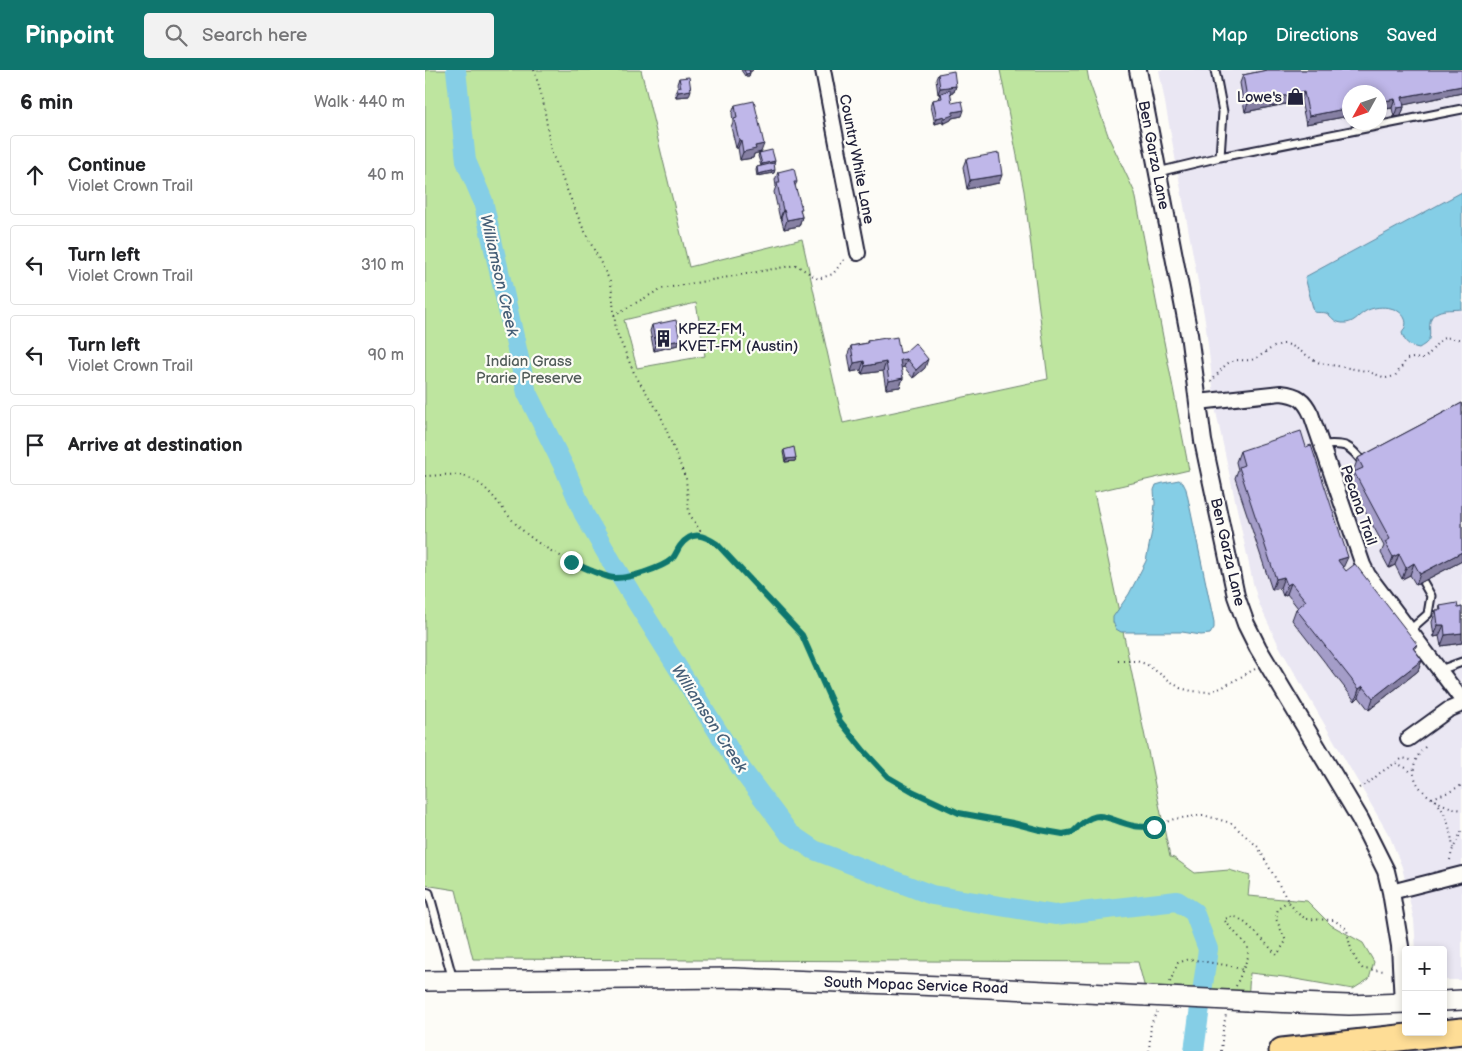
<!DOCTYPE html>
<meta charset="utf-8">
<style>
body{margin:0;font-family:"Balsamiq Sans",sans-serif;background:#f2f2f2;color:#202124}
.controls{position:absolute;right:15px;bottom:15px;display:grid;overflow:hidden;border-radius:5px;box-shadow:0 2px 8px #0003}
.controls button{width:45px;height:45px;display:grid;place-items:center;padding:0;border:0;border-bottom:1px solid #e0e0e0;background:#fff;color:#202124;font:25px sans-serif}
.compass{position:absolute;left:917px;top:15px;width:45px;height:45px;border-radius:50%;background:#fff;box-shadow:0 2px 8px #0003;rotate:230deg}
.stop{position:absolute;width:15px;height:15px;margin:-11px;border:4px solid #0f766e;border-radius:50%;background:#fff}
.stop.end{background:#0f766e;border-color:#fff;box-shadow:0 1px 5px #0008}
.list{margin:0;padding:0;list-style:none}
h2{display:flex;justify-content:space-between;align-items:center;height:65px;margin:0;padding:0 20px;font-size:21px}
h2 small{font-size:16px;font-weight:400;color:#757577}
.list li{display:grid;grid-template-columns:32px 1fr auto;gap:15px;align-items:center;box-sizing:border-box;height:80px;margin:0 10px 10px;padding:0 10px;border:1px solid #e0e0e0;border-radius:5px}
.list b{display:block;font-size:19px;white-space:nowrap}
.list p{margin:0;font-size:16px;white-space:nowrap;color:#757577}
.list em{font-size:16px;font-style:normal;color:#757577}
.icon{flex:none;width:28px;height:28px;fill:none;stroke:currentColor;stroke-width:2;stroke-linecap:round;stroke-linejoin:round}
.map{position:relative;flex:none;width:1037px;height:981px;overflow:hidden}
header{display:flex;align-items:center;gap:30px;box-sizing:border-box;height:70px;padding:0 25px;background:#0f766e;color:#fff}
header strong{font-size:24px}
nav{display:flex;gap:28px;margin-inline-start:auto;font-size:18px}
.search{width:350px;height:45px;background:#f2f2f2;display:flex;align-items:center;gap:12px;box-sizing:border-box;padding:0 18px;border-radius:5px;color:#757577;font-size:19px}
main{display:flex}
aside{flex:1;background:#fff}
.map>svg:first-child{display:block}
.built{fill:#eae7f3;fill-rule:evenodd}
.green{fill:#bee59f;stroke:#70846d;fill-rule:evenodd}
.water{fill:#85cee6;stroke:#5d89a2}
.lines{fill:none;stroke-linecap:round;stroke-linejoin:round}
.river{stroke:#85cee6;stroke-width:20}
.service-casing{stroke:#22223b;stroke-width:11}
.minor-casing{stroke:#22223b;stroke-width:18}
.tertiary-casing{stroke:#22223b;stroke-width:20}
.secondary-casing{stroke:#22223b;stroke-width:22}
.motorway-casing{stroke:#22223b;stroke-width:29}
.path{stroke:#22223b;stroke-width:2;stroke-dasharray:1 4;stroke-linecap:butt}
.service{stroke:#fdfcf7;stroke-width:7}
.minor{stroke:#fdfcf7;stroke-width:14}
.tertiary{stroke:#fdfcf7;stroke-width:16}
.secondary{stroke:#fdfcf7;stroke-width:19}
.motorway{stroke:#fedd96;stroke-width:25}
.secondary-bridge-casing{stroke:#22223b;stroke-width:22;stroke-linecap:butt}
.secondary-bridge{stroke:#fdfcf7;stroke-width:19}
.wall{fill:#a49dc8;stroke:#22223b}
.shaded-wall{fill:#8680a3;stroke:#22223b}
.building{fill:#bfb7e9;stroke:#22223b}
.route{stroke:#0f766e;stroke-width:6}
.labels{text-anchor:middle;stroke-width:4.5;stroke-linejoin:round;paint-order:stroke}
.poi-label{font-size:15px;fill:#22223b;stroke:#fdfcf7;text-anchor:end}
.street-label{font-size:15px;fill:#22223b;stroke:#fdfcf7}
.park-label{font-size:15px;fill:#515c59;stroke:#fdfcf7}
.water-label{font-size:16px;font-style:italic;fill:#455e77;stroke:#fdfcf7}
</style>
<header>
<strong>Pinpoint</strong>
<div class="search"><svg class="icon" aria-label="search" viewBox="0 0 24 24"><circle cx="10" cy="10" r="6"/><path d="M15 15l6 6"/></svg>Search here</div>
<nav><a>Map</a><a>Directions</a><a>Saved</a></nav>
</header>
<main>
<aside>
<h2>6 min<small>Walk · 440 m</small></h2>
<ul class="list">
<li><svg class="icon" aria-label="ahead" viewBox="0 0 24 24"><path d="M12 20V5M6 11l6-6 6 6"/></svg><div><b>Continue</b><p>Violet Crown Trail</p></div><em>40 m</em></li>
<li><svg class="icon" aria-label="left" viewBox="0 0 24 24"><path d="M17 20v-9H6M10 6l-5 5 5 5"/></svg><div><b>Turn left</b><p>Violet Crown Trail</p></div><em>310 m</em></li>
<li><svg class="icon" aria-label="left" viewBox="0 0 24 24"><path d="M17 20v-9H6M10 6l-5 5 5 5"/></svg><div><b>Turn left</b><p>Violet Crown Trail</p></div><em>90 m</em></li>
<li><svg class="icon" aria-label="arrive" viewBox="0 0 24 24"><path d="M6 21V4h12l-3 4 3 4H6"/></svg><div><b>Arrive at destination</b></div></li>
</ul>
</aside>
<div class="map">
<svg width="1037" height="981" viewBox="0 0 1037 981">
<rect width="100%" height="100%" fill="#fdfcf7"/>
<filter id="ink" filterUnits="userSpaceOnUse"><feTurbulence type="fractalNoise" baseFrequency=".02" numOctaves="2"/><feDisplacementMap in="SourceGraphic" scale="10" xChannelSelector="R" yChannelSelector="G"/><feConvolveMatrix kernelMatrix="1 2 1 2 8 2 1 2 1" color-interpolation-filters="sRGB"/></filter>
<g filter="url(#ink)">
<path class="built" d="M734,0H1037V910H1018V880H991L989,850L977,797L965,767L854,576L834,534L828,513L791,342L780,250ZM924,22H954V52H924Z"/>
<path class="green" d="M0,0H216L264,197L377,169L418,353L623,309L599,121L575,0H662L664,11L684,68L710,123L764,400L669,422L745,787L749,788L770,803L804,800L825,806L823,826L882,831L906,855L938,873L949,892L944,909L928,919L859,907L825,903L823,931L722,926L713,892L48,889L31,820L0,815ZM271,233L280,286L212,298L199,250Z"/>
<path class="water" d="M1037,122V239C1030,240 1019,239 1013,242C999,248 1008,263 1003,271C1001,274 997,276 994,278C984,276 980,273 977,263C980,258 982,254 980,249C974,235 952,235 941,241C932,246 929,254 917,253C908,252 907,246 901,243C898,242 893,243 889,242L880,207Z
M754,410L758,413L761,419L789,552V558L785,564L776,565L757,562H696L691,559L688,552V547L704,524L721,491L728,456L730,433L729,420L731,415L738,413Z"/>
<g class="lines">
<path class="river" d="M31,0L41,91L58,131L102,323L140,399L159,444L189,496L317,700L364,763L389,780L507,825L630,845L752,831L769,842L783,879L769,981"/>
<defs>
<path id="service" d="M795,87L1037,39
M733,102L795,87L798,42L790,0
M897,375C921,373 925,375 939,394
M985,560L1003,544L1006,526L998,512
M1015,600L1037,592
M0,822L4,823L28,910"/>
<path id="minor" d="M398,0L433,183
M773,332L856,323C873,325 879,329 886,344L938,495L943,505L1037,630
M983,669L1023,640L1037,634
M966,822L1037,804"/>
<path id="tertiary" d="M713,0L764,264L778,371L811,526L821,554L833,578L935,749L961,801L966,822L975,876L978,933"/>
<path id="secondary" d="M0,911L309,908L542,917L722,926
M823,931L924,935L981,933
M1018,931L1037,930"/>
<path id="motorway" d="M857,981L1037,961"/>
</defs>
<use href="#service" class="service-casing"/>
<use href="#minor" class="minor-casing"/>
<use href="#tertiary" class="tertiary-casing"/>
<use href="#secondary" class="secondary-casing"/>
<use href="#motorway" class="motorway-casing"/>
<path class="path" d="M109,0L118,30L126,81L157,156L186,213L191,261L210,305L235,344L261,409L264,443L277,464
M189,245L236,219L371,195L393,209L408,204L421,187
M786,312C792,305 798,296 805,292C813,288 821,292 829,289C839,285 848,274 860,274C871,275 884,289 895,293L941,301L961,308L970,306L982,289L988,288L998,289C1016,276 1009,262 1037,270
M0,406C10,406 29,403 38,406C64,413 74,437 91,454C114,478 145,492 176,503C181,505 186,508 190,508C203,508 238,497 248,488C252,485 253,479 256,475C268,460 279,465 292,474L377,565L415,651L439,681L463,707L489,722L534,743L588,753L615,760L639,764L648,762L656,754L668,746L684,747L710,756L729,757L749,749L778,745L806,753L833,777L863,831L872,843L881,849L909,850L922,859C924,874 927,887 938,899L959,901
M693,591H711L721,594L755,618L767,621L784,622L796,618L830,599
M1000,677C970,708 1006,735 1037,740
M971,693L981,698L987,703
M934,718L947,710L955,703L978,688L989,691
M1007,728L1024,722L1037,715
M1014,735C1023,747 1026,763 1028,778
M1025,790L1027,781L1037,760
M745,912L753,893L764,889L806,896L818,900
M811,916L823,887V877L799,850C802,848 806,846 810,847C819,848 844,877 852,885L861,871L851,849L853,838L863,831
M724,981L726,954L732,942
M796,981L798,960L801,944"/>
<use href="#service" class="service"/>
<use href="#minor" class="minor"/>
<use href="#tertiary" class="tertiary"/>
<use href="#secondary" class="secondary"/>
<use href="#motorway" class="motorway"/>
<defs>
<path id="secondary-bridge" d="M722,926L823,931"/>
</defs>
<use href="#secondary-bridge" class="secondary-bridge-casing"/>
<use href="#secondary-bridge" class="secondary-bridge"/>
</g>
<path class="wall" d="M316,0H328L327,1L325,2L324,6H320Z
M838,0H1037V23L978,35L979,37L976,46L969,47L967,38L881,54L876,31L820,42L815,13L818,5L838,1Z
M513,4L531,16L529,22H525L527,33L537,46L527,48L526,50L518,54L517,52L510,54L506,36L508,30L514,29L516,23L513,24L511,9Z
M254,8L264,26L251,27L250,23L253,17L252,14Z
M310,35L336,82L329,84L328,88L315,90L313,78H311L306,57L308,52L307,43Z
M334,83L349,94V103L332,106L331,100L332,97L336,96L333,86Z
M541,89L574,113L542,119L538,97Z
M353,102L372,112L370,116L377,147L374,156L359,159L356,148L355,149L349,122L351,116L350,110Z
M227,255L255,270L253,275L229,281L225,261Z
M461,269L475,283L500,298L488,308L479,297L476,298L478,308L475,317L461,319L458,301L437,304L436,300L426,302L423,284L426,276L442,273V271Z
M1037,333V491L991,515L985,505L977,509L970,495L964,498L956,483L959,476L925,414L929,402H930L929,399L933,388Z
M359,380L371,388L370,391L360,392L358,382Z
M815,381L918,498L997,590L993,601L944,640L934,627L930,631L867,550L871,539L873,538L862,524L858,526L855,518L847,520L810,408L813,400L811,392Z
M1015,536L1033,538L1037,537V573L1016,576L1014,566L1009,567L1007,552L1011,540H1014Z"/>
<path class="shaded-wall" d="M325,3L324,6H320L321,4Z
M531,16L529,22L513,24L515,18Z
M1037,16V23L974,36L977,27Z
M266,20L264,26L251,27L253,22Z
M879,22L876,31L820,42L823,33Z
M970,29L967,38L954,40V32Z
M979,37L976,46L969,47L972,38Z
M924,38V46L881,54L884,46Z
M539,40L537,46L527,48L526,50L518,54L520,48L528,42Z
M519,46L517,52L510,54L512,48Z
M314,70H316L313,78H311Z
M339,74L336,82L329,84L328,88L315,90L318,82L330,76Z
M350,91L349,94L336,97L337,94Z
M350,100L349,103L332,106L333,104Z
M577,105L574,113L542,119L545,110Z
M358,140H359L356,148L355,149Z
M377,147L374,156L359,159L362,150Z
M255,270L253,275L229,281L231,275Z
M482,289L479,297L472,299L475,290Z
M503,289L500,298L488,308L491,300Z
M439,291L436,300L426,302L429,293Z
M461,292L458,301L437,304L440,296Z
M478,308L475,317L461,319L464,311Z
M371,388L370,391L360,392L361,389Z
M1037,482V491L991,515L995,504Z
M974,484L970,495L964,498L968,487Z
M923,487L918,498L909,501L913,490Z
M989,493L985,505L977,509L981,498Z
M859,507L855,518L847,520L851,509Z
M866,513L862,524L858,526L862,515Z
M1013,555H1019L1014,566L1009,567Z
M1037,563V573L1016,576L1020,565Z
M992,574L988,585V578Z
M997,590L993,601L944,640L948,628Z
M938,616L934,627L930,631L934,619Z"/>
<path class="building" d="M319,0H324L325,3L321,4Z
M842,0H1037V16L977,27L979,37L972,38L970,29L954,32V22H924V38L884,46L879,22L823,33L818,5Z
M529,1L531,16L515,18L513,4Z
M264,7L266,20L253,22L252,18L256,17L254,8Z
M525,20L527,33L537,31L539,40L528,42V45L520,48L519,46L512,48L508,30L517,28L516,23Z
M329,31L339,74L330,76L331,79L318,82L316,70H314L309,49L312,48L310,35Z
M347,80L350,91L337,94L334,83Z
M574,83L577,105L545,110L541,89Z
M349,93L350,100L333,104L332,97Z
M369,98L372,112H369L377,139H375L377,147L362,150L359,140H358L352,113H355L353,102Z
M251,250L255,270L231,275L227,255Z
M472,267L475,283L480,282L490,273L503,289L491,300L482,289L475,290L478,308L464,311L461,292L440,296L439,291L429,293L426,276L443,273L442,271L461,268V269Z
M1037,333V482L995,504L989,493L981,498L974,484L968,487L960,472L965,469L929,402L938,398L933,388Z
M876,361L881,377L886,375L923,487L913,490L914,492L921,501L930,494L992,574L988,578L997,590L948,628L938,616L934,619L871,539L881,531L866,513L862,515L859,507L851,509L814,397L819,395L815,381Z
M369,377L371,388L361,389L359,380Z
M1032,533L1033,538L1037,537V563L1020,565L1019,555H1013L1011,540H1016L1015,536Z"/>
</g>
<g class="lines" filter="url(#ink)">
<path class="route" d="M146,492C157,496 178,507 189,508C203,509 237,498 247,489C251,485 252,480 255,476C267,460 279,465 292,474L377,565L415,651L439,681L463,707L489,722L534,743L588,753L615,760L638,764L648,762C673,735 679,749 709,756C715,757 722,757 729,757"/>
</g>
<defs>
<symbol id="shop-bare" viewBox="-9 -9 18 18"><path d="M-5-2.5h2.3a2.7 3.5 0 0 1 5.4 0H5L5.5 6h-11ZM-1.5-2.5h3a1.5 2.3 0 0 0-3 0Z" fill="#22223b" stroke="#fdfcf7" stroke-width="2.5" paint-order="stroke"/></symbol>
<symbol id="building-bare" viewBox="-9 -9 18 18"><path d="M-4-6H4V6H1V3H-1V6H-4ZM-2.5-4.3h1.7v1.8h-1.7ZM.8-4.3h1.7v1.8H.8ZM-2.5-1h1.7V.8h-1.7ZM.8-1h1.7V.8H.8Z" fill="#22223b" stroke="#fdfcf7" stroke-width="2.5" paint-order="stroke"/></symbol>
</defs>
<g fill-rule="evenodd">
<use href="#shop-bare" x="858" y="14" width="25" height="25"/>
<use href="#building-bare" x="226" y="256" width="25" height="25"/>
</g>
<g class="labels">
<g class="poi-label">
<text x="857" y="32">Lowe's</text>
<text x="253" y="264" text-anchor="start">KPEZ-FM,<tspan x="253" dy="17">KVET-FM (Austin)</tspan></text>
</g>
<g class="street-label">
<text transform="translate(729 85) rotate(79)" y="5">Ben Garza Lane</text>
<text transform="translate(432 89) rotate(79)" y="5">Country White Lane</text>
<text transform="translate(934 435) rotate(71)" y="5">Pecana Trail</text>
<text transform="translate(803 482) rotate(77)" y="5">Ben Garza Lane</text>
<text transform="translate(491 915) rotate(2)" y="5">South Mopac Service Road</text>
</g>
<g class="park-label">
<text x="104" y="296">Indian Grass<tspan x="104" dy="17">Prarie Preserve</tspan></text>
</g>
<g class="water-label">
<text transform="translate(75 205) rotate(77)" y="6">Williamson Creek</text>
<text transform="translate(285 648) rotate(57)" y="6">Williamson Creek</text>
</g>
</g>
</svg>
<div class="controls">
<button>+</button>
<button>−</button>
</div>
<svg class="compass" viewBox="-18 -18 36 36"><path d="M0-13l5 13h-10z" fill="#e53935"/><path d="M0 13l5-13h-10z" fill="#757577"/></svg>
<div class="stop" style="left:729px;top:757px"></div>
<div class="stop end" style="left:146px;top:492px"></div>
</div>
</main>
